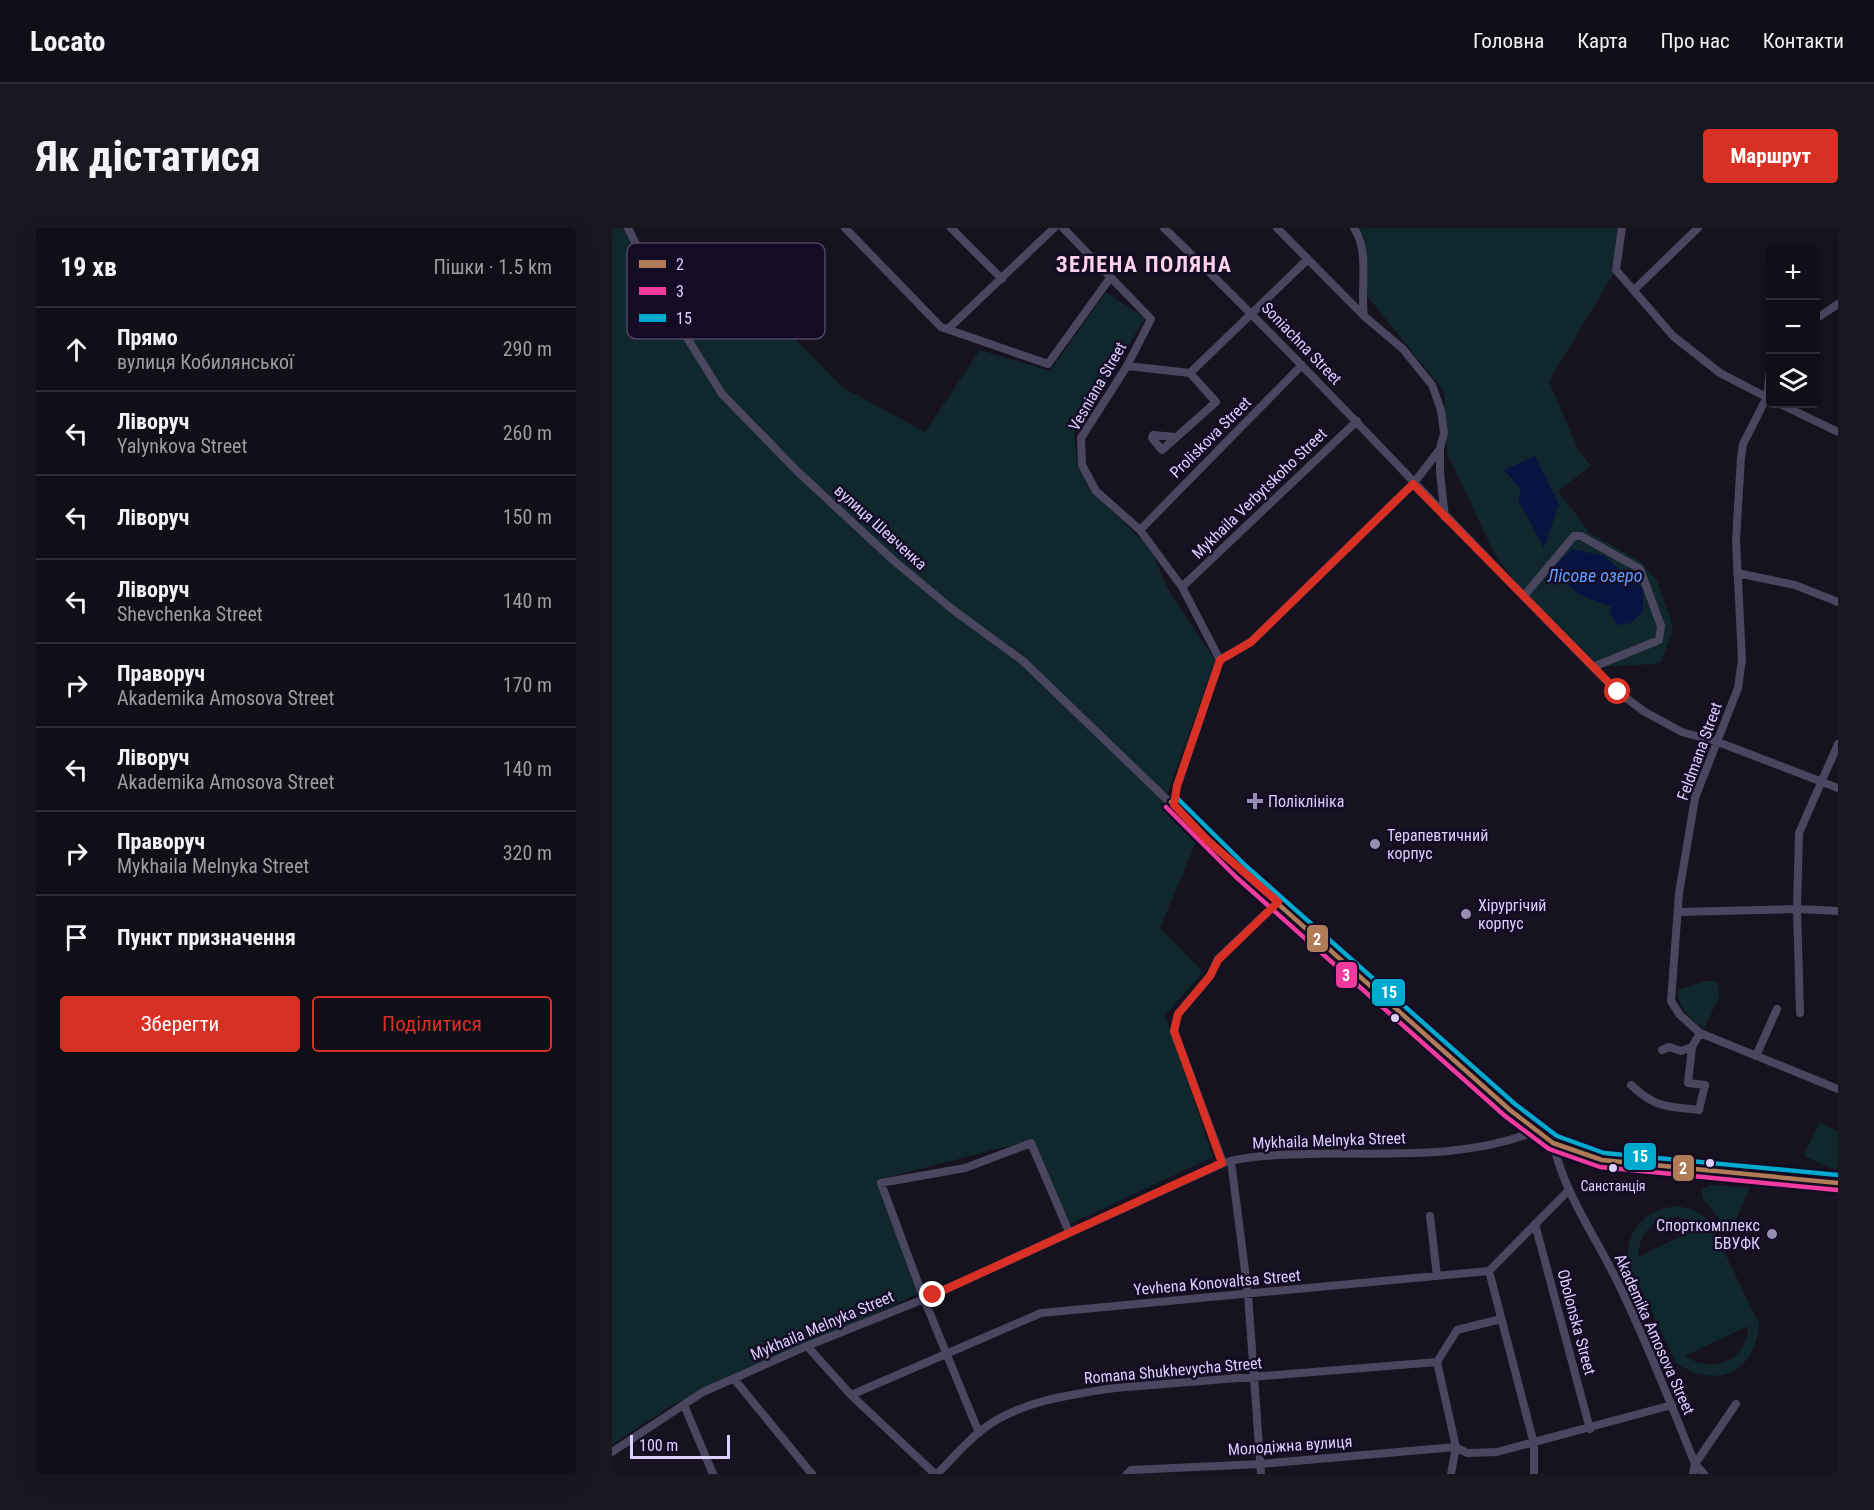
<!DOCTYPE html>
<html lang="uk">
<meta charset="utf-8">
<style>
body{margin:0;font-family:"Roboto Condensed",sans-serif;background:#191720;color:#f1f3f6}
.controls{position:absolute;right:18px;top:18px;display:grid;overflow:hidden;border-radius:6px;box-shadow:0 6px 24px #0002}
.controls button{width:54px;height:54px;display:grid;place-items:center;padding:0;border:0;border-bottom:2px solid #302e36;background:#100e17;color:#f1f3f6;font:30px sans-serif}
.scale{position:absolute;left:18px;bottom:15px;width:100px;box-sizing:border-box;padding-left:6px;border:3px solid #dbd0ff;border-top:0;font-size:16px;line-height:21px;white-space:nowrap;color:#dbd0ff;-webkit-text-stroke:4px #140c25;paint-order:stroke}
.stop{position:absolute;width:18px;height:18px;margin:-14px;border:4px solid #d93025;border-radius:50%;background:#fff}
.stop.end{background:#d93025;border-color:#fff;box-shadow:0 2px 6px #0008}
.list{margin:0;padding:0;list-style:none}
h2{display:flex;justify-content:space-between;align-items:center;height:78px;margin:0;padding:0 24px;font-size:26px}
h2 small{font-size:20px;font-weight:400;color:#9c9ca1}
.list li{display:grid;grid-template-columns:39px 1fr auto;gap:18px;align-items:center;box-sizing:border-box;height:84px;padding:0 24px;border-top:2px solid #302e36}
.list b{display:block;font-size:22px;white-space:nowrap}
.list p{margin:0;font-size:20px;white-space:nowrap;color:#9c9ca1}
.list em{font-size:20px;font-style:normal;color:#9c9ca1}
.actions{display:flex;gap:12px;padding:18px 24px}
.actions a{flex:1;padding:14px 0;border:2px solid #d93025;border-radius:6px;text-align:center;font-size:21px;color:#d93025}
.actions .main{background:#d93025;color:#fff}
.icon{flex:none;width:33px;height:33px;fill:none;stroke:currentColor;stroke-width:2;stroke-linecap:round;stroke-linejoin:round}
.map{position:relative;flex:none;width:1226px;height:1246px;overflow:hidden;border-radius:6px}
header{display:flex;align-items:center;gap:36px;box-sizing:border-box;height:84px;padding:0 30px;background:#100e17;border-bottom:2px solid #302e36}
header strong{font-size:28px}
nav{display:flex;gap:33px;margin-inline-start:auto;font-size:21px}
.intro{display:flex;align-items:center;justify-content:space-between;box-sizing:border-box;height:144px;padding:0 36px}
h1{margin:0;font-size:42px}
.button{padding:15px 27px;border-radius:6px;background:#d93025;color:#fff;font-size:21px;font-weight:700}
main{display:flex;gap:36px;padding:0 36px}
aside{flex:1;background:#100e17;border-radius:6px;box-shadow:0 6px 24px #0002}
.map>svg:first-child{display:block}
.green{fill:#10282d;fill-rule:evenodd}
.water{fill:#071442}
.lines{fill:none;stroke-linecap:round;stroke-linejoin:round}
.minor{stroke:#4b4660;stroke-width:8}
.bus-1-casing{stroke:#140c25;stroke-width:9}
.bus-2-casing{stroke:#140c25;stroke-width:9}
.bus-3-casing{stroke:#140c25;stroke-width:9}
.bus-1{stroke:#b07c57;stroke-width:4.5}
.bus-2{stroke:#f13a9d;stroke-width:4.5}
.bus-3{stroke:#00a9ce;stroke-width:4.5}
.route{stroke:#d93025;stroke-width:8}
.poi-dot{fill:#968eb1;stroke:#140c25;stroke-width:2}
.bus-dot{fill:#dbd0ff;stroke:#140c25;stroke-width:2}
.labels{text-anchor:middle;stroke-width:5;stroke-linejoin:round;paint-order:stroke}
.bus-label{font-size:14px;fill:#dbd0ff;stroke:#140c25}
.street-label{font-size:16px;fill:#dbd0ff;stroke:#140c25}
.poi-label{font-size:16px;fill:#dbd0ff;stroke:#140c25;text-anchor:start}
.water-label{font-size:18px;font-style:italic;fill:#5e9fff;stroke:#140c25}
.district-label{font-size:22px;font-weight:bold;letter-spacing:1.5px;fill:#ffd2e9;stroke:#140c25}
.key{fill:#140c25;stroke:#504766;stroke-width:1.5}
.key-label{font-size:16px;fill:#dbd0ff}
.line-badge{stroke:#140c25;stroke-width:2}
.badge-label{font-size:16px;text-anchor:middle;font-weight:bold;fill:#fff}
</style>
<header>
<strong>Locato</strong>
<nav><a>Головна</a><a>Карта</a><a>Про нас</a><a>Контакти</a></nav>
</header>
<div class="intro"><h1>Як дістатися</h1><a class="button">Маршрут</a></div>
<main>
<aside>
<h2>19 хв<small>Пішки · 1.5 km</small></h2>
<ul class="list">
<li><svg class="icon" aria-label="ahead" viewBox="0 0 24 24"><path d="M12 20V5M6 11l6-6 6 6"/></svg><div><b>Прямо</b><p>вулиця Кобилянської</p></div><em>290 m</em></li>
<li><svg class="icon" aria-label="left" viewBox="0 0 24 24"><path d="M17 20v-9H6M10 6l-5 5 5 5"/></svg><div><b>Ліворуч</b><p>Yalynkova Street</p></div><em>260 m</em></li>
<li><svg class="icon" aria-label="left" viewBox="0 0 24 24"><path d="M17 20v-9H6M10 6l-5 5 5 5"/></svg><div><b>Ліворуч</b></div><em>150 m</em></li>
<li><svg class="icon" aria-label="left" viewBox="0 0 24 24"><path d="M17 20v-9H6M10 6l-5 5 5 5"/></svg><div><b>Ліворуч</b><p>Shevchenka Street</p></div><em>140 m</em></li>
<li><svg class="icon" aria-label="right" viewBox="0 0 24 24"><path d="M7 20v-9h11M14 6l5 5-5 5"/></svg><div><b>Праворуч</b><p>Akademika Amosova Street</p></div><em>170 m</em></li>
<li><svg class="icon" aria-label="left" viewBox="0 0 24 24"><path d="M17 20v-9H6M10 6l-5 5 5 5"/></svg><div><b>Ліворуч</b><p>Akademika Amosova Street</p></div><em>140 m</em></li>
<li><svg class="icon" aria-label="right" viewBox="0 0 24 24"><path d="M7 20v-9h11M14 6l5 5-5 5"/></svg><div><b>Праворуч</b><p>Mykhaila Melnyka Street</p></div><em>320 m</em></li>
<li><svg class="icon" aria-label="arrive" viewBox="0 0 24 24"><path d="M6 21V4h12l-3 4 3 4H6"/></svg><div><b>Пункт призначення</b></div></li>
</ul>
<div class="actions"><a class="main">Зберегти</a><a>Поділитися</a></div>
</aside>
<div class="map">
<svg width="1226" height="1246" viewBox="0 0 1226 1246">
<rect width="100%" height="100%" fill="#16121f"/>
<path class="green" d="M0,0H20L57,75L113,39L230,159L313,204L368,122L438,143L494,64L533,90L462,206L466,239L481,264L538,320L556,361L603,432L556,565L549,570L585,612L548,700L591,744L553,787L601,929L456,997L419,912L265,952L306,1066L57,1179L0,1217Z
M747,0H1010L1004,42L937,153L966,221L979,238L946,263L978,305L1029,334L1045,353L1061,399L1050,433L1043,436L981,439L935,394L883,327L835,225L832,163L755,68L753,11Z
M1093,753H1105L1107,769L1092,801C1078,789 1065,781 1066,762Z
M1207,895L1226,903V936L1223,942L1192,928Z
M1099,957L1138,960L1118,1004L1091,971L1089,962Z
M1066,978L1082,982L1097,992L1147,1096C1143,1145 1105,1162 1064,1135L1015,1031C1017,998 1034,981 1066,978ZM1066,989L1078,992L1088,999L1026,1029C1027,1004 1041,991 1066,989ZM1136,1098C1135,1133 1101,1147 1073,1128Z"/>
<path class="water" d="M923,228L947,276L932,320L906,272L909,261L892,242Z
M960,321L992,328L1031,361V383L1019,395L1005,397L997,384L999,379L964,365L941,340Z"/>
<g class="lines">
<path class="minor" d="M16,0L52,73L110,166L185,243L281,332L340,381L411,433L629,643L912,895L941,915L990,932L1226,955
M233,0L329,99L436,136L498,50
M339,0L390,51
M451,0L539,91L515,138L469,210L470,237L484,263L528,302L570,359L608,432
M552,0C708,150 852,311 1006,464L1033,484L1070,504L1106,514L1226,560
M665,0L752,88
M1010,0L1004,42L1061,108L1108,145L1158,171
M1022,62L1086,0
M1204,91L1226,76
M336,101L442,0
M515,138L578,145L696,31
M1158,143L1155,169L1131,216L1129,229L1124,312L1130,432L1126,460L1083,570L1067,665L1059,773L1068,787L1088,805L1226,861
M1168,176L1226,204
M563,209L541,207L540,210L550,222L604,174L578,145
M828,221V245L833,289
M528,302L690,137
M1125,345L1183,357L1226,374
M570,359L745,193
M912,368L962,308H969L1028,341L1049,398L1047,412L981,439
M608,432L639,414L801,256L828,221L832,205L829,182L820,157L791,121L752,88C748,61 758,23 742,0
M562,577L565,558L608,432
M1066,684L1185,681L1226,683
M1188,785L1185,681L1187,605L1226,516
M1050,822L1057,819L1069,823L1080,819L1088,805
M1144,828L1165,781
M1019,857C1045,881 1054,878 1087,882L1093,857L1076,855L1080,819
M941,915C953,968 985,1010 1008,1059C1036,1117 1059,1176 1083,1236L1081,1246
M619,933L636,1066L649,1246
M611,935L562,803L566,786L598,748L606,731L666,674
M818,988L825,1048
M923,996L978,1201
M877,1043L922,1216V1246
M195,1118L239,1167L323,1246
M122,1151L200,1246
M239,1167L429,1085L877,1043L956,963
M72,1177L101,1246
M367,1205L312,1071L269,955L353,940L419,915L457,1004
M0,1224L91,1164L195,1118L312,1071L611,935C639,927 668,927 697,926C771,924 854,932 924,903
M325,1246C340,1231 354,1214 371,1201C408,1173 460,1166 503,1160L825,1134
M515,1246L519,1242L648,1236L844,1219L855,1225L885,1224L1060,1177
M839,1246L844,1219L825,1134L845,1102L889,1091
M1092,1246L1083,1236L1124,1176"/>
<defs>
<path id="bus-1" d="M559,574L629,643L898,882L941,915L990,932L1226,955"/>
<path id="bus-2" d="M554,579L624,649L893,888L937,921L988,939L1225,962"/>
<path id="bus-3" d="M564,569L634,638L903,876L945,908L992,925L1226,947"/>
</defs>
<use href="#bus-1" class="bus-1-casing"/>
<use href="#bus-2" class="bus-2-casing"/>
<use href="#bus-3" class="bus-3-casing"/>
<use href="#bus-1" class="bus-1"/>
<use href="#bus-2" class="bus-2"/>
<use href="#bus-3" class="bus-3"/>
</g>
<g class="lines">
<path class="route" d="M321,1067L610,935L562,803L566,786L598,748L606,732L666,674L595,612L562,577L565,558L608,432L639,414L801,256L1006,464"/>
</g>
<g class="poi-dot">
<path d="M640 564h6v6h6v6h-6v6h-6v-6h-6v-6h6z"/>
<circle cx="763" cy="616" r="6"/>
<circle cx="854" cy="686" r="6"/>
<circle cx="1160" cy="1006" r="6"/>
</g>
<g class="bus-dot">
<circle cx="783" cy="790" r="5"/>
<circle cx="1098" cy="935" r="5"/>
<circle cx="1001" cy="940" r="5"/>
</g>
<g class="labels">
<g class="bus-label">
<text x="1001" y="963">Санстанція</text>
</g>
<g class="street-label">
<text transform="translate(690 115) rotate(46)" y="6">Soniachna Street</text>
<text transform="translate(485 158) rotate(-60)" y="6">Vesniana Street</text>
<text transform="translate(598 209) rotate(-45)" y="6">Proliskova Street</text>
<text transform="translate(647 265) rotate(-44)" y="6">Mykhaila Verbytskoho Street</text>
<text transform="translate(269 299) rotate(42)" y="6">вулиця Шевченка</text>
<text transform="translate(1087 523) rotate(-70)" y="6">Feldmana Street</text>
<text transform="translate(717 912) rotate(-2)" y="6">Mykhaila Melnyka Street</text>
<text transform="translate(605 1054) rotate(-5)" y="6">Yevhena Konovaltsa Street</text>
<text transform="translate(965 1094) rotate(75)" y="6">Obolonska Street</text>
<text transform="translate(210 1097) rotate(-23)" y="6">Mykhaila Melnyka Street</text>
<text transform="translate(1043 1106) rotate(66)" y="6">Akademika Amosova Street</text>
<text transform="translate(561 1142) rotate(-5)" y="6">Romana Shukhevycha Street</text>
<text transform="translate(678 1217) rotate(-4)" y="6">Молодіжна вулиця</text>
</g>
<g class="poi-label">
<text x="656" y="579">Поліклініка</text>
<text x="775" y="613">Терапевтичний<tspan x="775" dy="18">корпус</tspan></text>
<text x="866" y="683">Хірургічий<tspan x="866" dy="18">корпус</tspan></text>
<text x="1148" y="1003" text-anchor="end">Спорткомплекс<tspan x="1148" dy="18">БВУФК</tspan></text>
</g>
<g class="water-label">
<text x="983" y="354">Лісове озеро</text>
</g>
<g class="district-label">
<text x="532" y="44">ЗЕЛЕНА ПОЛЯНА</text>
</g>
</g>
<rect x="15" y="15" width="198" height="96" rx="9" class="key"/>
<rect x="27" y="32" width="27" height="8" fill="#b07c57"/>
<rect x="27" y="59" width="27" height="8" fill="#f13a9d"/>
<rect x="27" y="86" width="27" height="8" fill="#00a9ce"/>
<g class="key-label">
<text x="64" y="42">2</text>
<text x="64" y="69">3</text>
<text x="64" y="96">15</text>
</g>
<g class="line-badge">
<rect x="694" y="696" width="23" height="29" rx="6" fill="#b07c57"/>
<rect x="723" y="733" width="23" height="28" rx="6" fill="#f13a9d"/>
<rect x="759" y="750" width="35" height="29" rx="6" fill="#00a9ce"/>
<rect x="1011" y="914" width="34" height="29" rx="6" fill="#00a9ce"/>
<rect x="1060" y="926" width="23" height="28" rx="6" fill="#b07c57"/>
</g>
<g class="badge-label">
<text x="705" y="717">2</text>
<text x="734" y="753">3</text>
<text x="777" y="770">15</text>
<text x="1028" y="934">15</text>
<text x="1071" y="946">2</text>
</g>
</svg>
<div class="controls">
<button>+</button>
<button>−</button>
<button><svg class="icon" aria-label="layers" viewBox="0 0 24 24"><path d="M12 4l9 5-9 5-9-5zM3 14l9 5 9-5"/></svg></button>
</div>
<div class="scale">100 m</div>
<div class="stop" style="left:1006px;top:464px"></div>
<div class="stop end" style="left:321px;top:1067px"></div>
</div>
</main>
